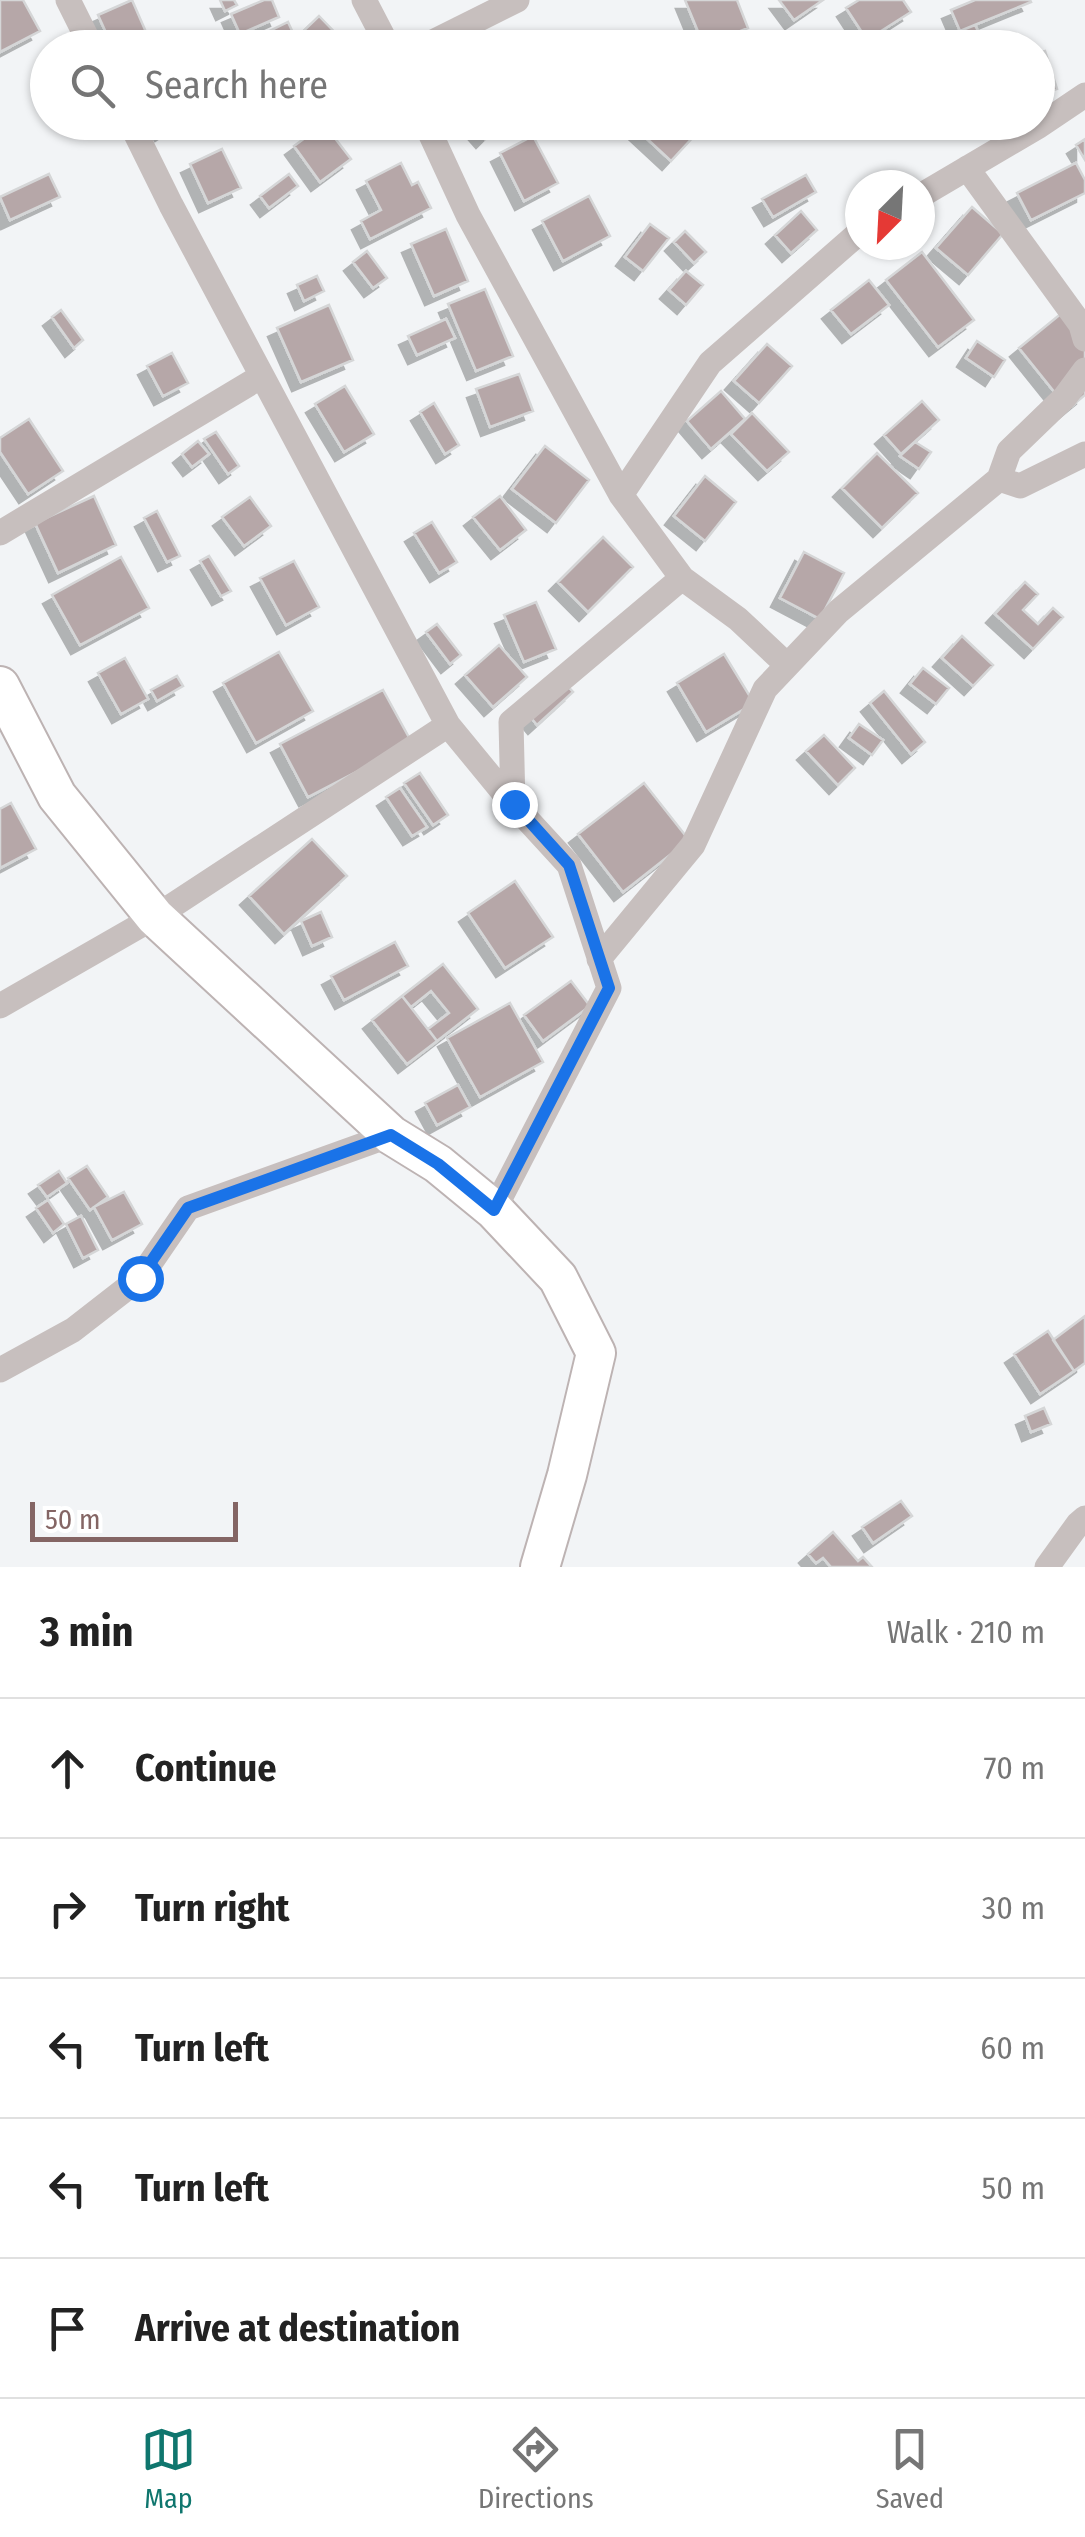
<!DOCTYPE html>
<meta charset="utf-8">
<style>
body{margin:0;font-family:"Fira Sans Condensed",sans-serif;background:#f2f2f2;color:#222}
.compass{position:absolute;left:845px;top:170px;width:90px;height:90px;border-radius:50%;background:#fff;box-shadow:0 2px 8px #0004;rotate:204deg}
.scale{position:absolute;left:30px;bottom:25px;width:208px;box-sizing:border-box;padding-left:10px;border:5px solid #846564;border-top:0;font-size:28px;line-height:35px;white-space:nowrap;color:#846564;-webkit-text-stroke:8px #fff;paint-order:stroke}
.stop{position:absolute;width:30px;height:30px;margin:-22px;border:8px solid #1a73e8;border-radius:50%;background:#fff}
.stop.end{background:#1a73e8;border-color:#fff;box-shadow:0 2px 10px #0008}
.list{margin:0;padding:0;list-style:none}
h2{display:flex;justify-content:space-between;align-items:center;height:130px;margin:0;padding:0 40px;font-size:42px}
h2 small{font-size:32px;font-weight:400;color:#767676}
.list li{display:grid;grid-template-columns:65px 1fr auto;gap:30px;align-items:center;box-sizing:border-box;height:140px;padding:0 40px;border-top:2px solid #e0e0e0}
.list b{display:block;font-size:38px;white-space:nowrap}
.list em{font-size:32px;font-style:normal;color:#767676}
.icon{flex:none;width:55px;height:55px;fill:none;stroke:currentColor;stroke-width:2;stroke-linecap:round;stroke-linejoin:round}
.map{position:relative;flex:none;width:1085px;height:1567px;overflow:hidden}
.search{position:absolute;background:#fff;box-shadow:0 2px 8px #0004;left:30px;right:30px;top:30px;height:110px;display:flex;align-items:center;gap:25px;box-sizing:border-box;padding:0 35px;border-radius:55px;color:#767676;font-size:38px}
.sheet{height:830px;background:#fff}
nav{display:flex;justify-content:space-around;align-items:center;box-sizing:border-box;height:140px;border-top:2px solid #e0e0e0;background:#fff;font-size:28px;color:#767676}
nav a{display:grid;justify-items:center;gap:5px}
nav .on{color:#0f766e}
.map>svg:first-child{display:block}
.building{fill:#b6a7a8;stroke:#d5d6d7;stroke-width:2.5;filter:url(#shadow)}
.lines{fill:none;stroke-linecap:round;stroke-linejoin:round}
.secondary-casing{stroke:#bdb3b3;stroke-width:42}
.street{stroke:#c7bfbe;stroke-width:25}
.secondary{stroke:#fff;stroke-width:38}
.route{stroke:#1a73e8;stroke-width:12}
</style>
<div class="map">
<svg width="1085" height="1567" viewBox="0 0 1085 1567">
<defs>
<filter id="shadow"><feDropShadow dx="-9" dy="9" stdDeviation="0" flood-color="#0004"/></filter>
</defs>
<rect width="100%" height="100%" fill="#f2f4f6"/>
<path class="building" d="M0,0H23L40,31L0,52Z
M132,0L153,48H113L98,15Z
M220,0H234L237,5L225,11Z
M264,0H272L279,17L240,34L231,14Z
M685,0H737L748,28L704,46Z
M779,0H823L794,20Z
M859,0H903L911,12L867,40L846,8Z
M975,0H1030L1031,2L960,31L951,10Z
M319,16L350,48H303L295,39Z
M288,22L300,48H242L241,45Z
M975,25L986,48H967L960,31Z
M1045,51L1057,89L1038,95V53Z
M158,122H179L164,132Z
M470,122H502L485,139Z
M629,122H707L671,161Z
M324,124L351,159L320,182L294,146Z
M533,136L558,183L524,201L500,153Z
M1085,139V160L1076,145Z
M222,149L241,188L208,203L190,164Z
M401,163L412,185L418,182L431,208L370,239L361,221L381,210L366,181Z
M1076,163L1085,180V193L1031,220L1017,193Z
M49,174L60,197L10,220L0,197Z
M289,174L298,186L269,208L260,196Z
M806,175L816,192L773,217L762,199Z
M589,196L610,236L563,261L542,221Z
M972,207L1003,234L968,275L936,248Z
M801,211L817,230L791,253L775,235Z
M650,224L669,238L643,271L625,257Z
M446,229L468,281L434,296L411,244Z
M685,231L706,252L694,263L674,242Z
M367,251L387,278L373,288L353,262Z
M922,252L974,320L938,347L886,280Z
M686,271L703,285L686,305L669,290Z
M317,276L324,291L304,301L297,285Z
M869,280L889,305L851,334L831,310Z
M485,289L513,356L476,371L448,304Z
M329,305L353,360L301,382L277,328Z
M1068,308L1085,329V395L1068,409L1019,348Z
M61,310L83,340L74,348L52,317Z
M446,319L455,338L417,355L408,336Z
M977,341L1005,360L994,377L966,358Z
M767,344L792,366L759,403L734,381Z
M172,353L188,383L163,396L147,366Z
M519,374L533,411L490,427L476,389Z
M345,386L374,434L344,452L315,404Z
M721,391L745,419L711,449L687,421Z
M922,401L939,420L901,454L884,435Z
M434,403L459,445L445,454L420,412Z
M752,413L789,452L767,471L731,434Z
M29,419L63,471L28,494L0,452V438Z
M216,432L239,466L228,474L204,439Z
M198,441L209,454L192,467L182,454Z
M915,442L931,452L919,469L900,456Z
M545,446L589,480L556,523L512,489Z
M877,453L918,493L882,528L842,488Z
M705,476L736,502L705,541L674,516Z
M94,496L116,545L58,573L35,523Z
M500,496L526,530L500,550L473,517Z
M250,497L271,526L244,546L222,517Z
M157,511L180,556L167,562L144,518Z
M432,522L457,562L439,573L414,533Z
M603,537L633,567L588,612L558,582Z
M804,552L844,573L820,619L780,598Z
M209,556L231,591L221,596L200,561Z
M121,557L149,608L80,645L52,595Z
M294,561L319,607L286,625L260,578Z
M1025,582L1038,594L1023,610L1038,624L1053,608L1063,617L1033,649L995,614Z
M536,602L556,649L524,662L504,615Z
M437,624L461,655L450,664L426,632Z
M962,636L993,665L973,686L942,658Z
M499,645L527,677L493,707L465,675Z
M279,652L313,711L256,743L223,683Z
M724,654L754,703L706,732L677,683Z
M125,658L148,699L121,714L98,673Z
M923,668L949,688L936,704L910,684Z
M177,676L183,686L157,701L151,690Z
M563,681L573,692L537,725L527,713Z
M383,690L412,743L308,797L280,744Z
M884,691L925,742L911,754L870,703Z
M859,724L883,740L872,755L849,738Z
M824,735L855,768L838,785L806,751Z
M420,773L448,815L433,825L404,783Z
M644,783L689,840L623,892L578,834Z
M400,788L427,827L412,836L386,797Z
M11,803L36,849L0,868V809Z
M312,839L347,876L284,934L249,896Z
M515,881L553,937L505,968L468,913Z
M321,912L332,937L312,946L301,921Z
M395,942L408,966L344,1000L331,976Z
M443,964L478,1009L437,1041L428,1029L449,1013L431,991L411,1007L402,996Z
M571,981L590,1006L543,1041L524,1015Z
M402,996L437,1041L407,1064L372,1020Z
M510,1003L543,1062L480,1097L447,1038Z
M458,1085L470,1107L437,1125L425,1103Z
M87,1166L108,1197L90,1210L68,1178Z
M59,1171L67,1183L47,1197L38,1185Z
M124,1192L142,1224L112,1240L94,1207Z
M48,1200L64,1224L53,1233L36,1208Z
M81,1216L98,1250L83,1258L66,1224Z
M1085,1316V1363L1074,1371L1053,1340Z
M1048,1331L1074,1371L1040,1394L1014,1354Z
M1044,1408L1051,1424L1031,1432L1025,1416Z
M901,1501L912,1516L873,1543L862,1527Z
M833,1532L858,1561L863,1557L872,1567H831L823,1558L816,1563L808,1554Z"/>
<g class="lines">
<defs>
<path id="secondary" d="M0,686L57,796L155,917L391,1135L438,1164L494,1210L558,1278L596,1353L567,1475L540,1567"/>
</defs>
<use href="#secondary" class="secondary-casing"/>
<path class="street" d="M68,0L92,48
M364,0L389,48
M421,48L517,0
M130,122L171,205L448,725L513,804L569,865L609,988L494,1210
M425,122L468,215L621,495L682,578L738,619L787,665
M967,168L1081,325L1085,339
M920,196L1039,126L1085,95
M999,479L1020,486L1085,454
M621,495L710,363L860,232
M0,533L262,376
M513,804L511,722L682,578
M599,959L693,845L765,689L839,611L999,479L1009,451L1065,397L1085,370
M0,1006L155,917L448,725
M0,1370L73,1330L140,1278L188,1208L391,1135
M1047,1567L1078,1524L1085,1518"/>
<use href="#secondary" class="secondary"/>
</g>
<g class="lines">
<path class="route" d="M140,1278L188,1208L391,1135L438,1164L494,1210L609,988L569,865L514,804"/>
</g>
</svg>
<svg class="compass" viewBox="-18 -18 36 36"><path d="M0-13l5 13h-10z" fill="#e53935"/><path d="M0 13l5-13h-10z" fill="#767676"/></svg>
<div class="scale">50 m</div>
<div class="stop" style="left:140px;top:1278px"></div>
<div class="stop end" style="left:514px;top:804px"></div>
<div class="search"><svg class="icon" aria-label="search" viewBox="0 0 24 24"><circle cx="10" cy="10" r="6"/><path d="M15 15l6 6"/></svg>Search here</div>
</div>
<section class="sheet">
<h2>3 min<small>Walk · 210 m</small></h2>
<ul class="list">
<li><svg class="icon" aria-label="ahead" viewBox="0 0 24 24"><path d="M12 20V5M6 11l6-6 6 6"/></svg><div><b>Continue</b></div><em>70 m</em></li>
<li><svg class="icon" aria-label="right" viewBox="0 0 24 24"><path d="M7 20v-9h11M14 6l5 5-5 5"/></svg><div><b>Turn right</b></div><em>30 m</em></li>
<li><svg class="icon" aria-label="left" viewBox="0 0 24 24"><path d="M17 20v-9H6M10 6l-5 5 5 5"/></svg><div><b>Turn left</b></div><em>60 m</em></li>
<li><svg class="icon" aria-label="left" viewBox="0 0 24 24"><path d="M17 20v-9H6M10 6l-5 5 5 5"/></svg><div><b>Turn left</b></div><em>50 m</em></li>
<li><svg class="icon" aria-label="arrive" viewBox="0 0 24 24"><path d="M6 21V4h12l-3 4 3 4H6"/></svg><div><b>Arrive at destination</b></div></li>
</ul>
</section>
<nav>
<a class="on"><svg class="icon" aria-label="map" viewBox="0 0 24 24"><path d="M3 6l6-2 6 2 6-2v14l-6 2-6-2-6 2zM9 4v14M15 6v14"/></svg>Map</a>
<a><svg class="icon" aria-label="directions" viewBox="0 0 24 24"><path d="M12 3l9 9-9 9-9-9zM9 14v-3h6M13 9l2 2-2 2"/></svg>Directions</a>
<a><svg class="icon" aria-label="saved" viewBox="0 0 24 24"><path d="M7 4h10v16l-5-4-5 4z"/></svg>Saved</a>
</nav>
